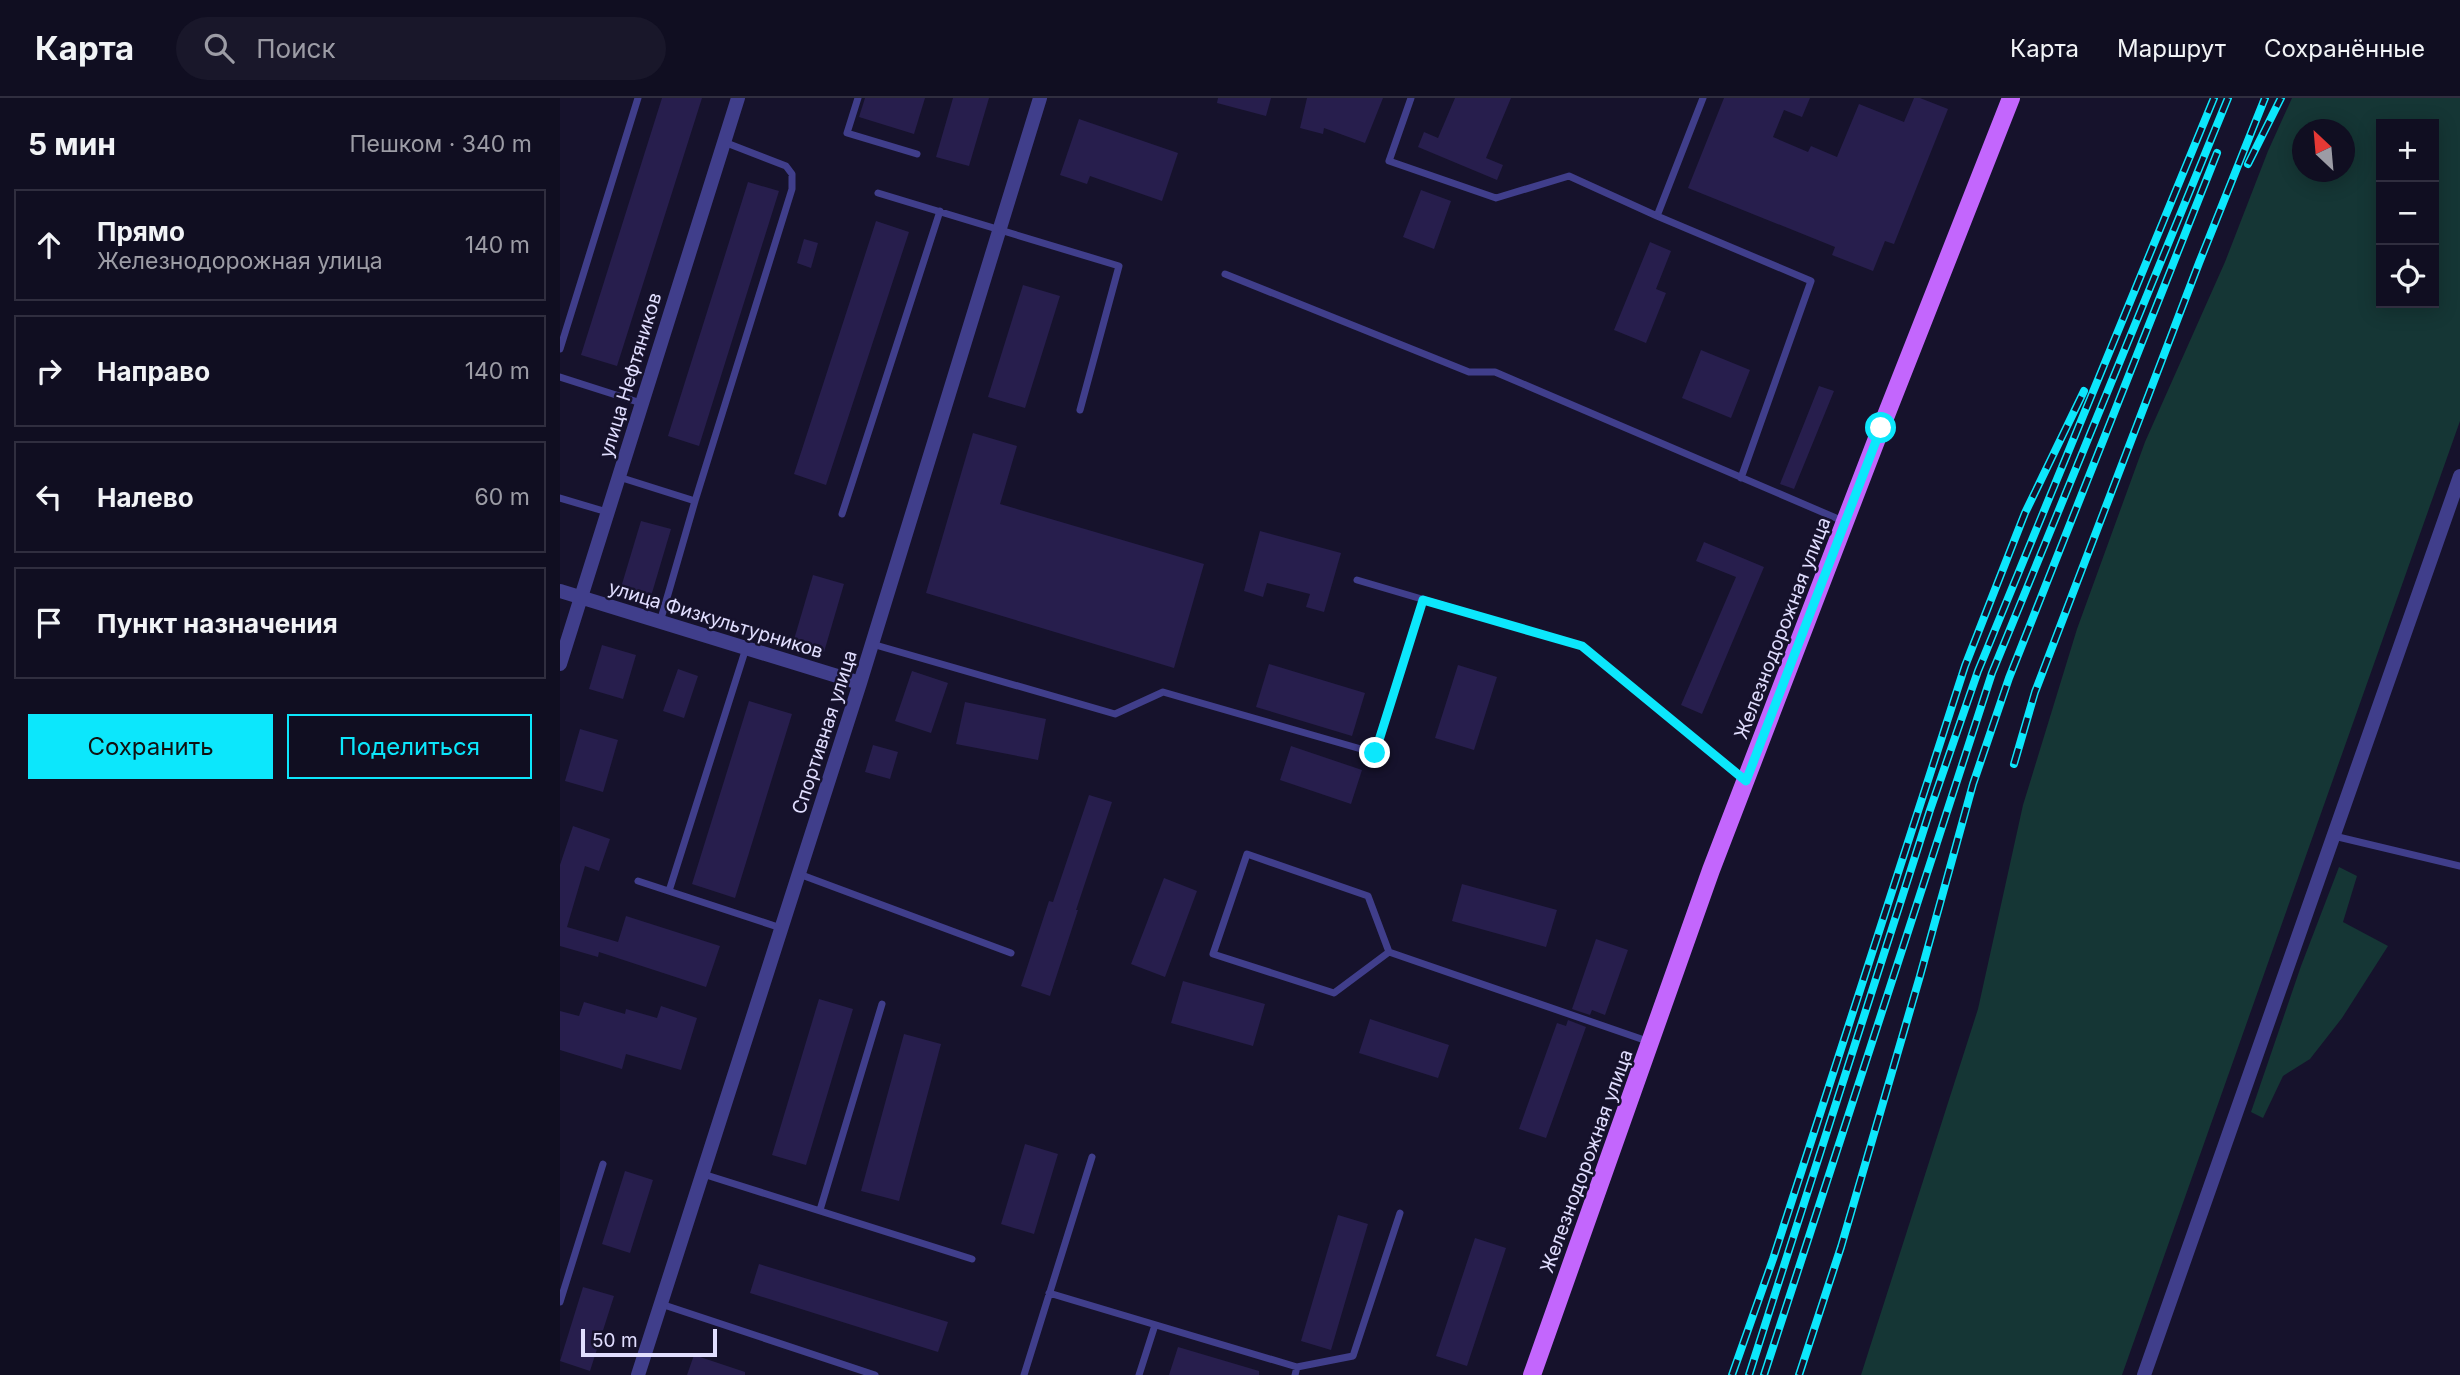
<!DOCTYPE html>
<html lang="ru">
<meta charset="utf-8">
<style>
body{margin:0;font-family:Inter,sans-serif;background:#19172a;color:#f1f3f6}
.controls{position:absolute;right:21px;top:21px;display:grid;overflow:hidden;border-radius:0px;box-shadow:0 4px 18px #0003}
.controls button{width:63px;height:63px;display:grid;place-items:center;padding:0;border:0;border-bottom:2px solid #302e3f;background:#100e21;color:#f1f3f6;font:35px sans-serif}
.compass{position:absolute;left:1732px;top:21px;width:63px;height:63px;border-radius:50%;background:#100e21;box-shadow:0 4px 18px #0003;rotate:334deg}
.scale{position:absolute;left:21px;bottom:18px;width:136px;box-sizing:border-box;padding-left:7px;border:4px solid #e1deff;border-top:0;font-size:19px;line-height:24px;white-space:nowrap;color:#e1deff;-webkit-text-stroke:5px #16122c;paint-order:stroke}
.stop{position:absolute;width:21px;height:21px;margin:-16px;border:5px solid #0ce7fc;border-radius:50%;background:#fff}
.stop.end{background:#0ce7fc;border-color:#fff;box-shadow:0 2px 7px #0008}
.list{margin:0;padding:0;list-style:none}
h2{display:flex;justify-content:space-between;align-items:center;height:91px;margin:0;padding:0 28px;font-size:30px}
h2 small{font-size:23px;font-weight:400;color:#9c9ca5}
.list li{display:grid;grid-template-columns:46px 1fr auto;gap:21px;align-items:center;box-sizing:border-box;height:112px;margin:0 14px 14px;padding:0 14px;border:2px solid #302e3f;border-radius:0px}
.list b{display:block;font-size:26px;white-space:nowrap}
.list p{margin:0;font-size:23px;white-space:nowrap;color:#9c9ca5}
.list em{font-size:23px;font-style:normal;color:#9c9ca5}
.actions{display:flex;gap:14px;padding:21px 28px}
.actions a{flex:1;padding:16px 0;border:2px solid #0ce7fc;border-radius:0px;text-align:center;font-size:24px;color:#0ce7fc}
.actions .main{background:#0ce7fc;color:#111}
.icon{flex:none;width:38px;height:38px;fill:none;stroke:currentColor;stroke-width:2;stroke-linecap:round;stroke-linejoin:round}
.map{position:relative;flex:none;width:1900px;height:1277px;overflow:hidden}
header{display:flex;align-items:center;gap:42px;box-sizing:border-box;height:98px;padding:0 35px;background:#100e21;border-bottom:2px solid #302e3f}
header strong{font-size:33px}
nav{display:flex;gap:38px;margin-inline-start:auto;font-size:24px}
.search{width:490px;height:63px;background:#19172a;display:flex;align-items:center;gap:18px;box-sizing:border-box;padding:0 24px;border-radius:38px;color:#9c9ca5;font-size:26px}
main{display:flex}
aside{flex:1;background:#100e21}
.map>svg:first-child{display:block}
.green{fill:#153635;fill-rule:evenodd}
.building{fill:#271e4d}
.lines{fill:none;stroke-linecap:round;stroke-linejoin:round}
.lane{stroke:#403e8b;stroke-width:7}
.street{stroke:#403e8b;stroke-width:14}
.primary{stroke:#c366fd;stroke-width:18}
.rail-casing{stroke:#0ce7fc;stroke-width:8}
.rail{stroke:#16122c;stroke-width:5;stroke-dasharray:16;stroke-linecap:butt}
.route{stroke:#0ce7fc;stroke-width:9}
.labels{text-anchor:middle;stroke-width:5;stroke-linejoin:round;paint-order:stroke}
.street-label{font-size:19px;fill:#e1deff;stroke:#16122c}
</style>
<header>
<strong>Карта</strong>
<div class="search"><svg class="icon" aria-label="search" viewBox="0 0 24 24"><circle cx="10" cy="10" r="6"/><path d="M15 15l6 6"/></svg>Поиск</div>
<nav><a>Карта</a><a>Маршрут</a><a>Сохранённые</a></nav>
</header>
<main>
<aside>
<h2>5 мин<small>Пешком · 340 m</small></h2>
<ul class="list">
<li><svg class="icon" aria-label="ahead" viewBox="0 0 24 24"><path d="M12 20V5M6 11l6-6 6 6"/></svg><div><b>Прямо</b><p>Железнодорожная улица</p></div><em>140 m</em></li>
<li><svg class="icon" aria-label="right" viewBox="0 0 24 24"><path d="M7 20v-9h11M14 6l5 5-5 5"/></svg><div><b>Направо</b></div><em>140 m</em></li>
<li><svg class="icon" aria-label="left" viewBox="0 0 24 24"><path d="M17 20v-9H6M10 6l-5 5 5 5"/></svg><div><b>Налево</b></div><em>60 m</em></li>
<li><svg class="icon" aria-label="arrive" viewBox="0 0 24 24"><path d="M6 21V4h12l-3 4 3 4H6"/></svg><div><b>Пункт назначения</b></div></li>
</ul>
<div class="actions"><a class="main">Сохранить</a><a>Поделиться</a></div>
</aside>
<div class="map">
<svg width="1900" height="1277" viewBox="0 0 1900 1277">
<rect width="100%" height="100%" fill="#16122c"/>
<path class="green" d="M1732,0H1900V323L1562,1277H1301L1418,911L1463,707L1517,531L1585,344L1665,164L1708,53ZM1821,26H1874V205H1821ZM1742,32H1784V74H1742Z
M1779,769L1797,778L1783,824L1828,848L1782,920L1750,961L1723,978L1703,1020L1691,1014L1741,868Z"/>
<path class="building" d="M102,0H142L57,268L21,257Z
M305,0H365L354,36L299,19Z
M393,0H429L409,68L376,59Z
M658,0H711L706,18L657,5Z
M747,0H823L805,45L764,30L763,36L740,30Z
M895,0H951L926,60L943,67L937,82L858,49L864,34L878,40Z
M1164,0H1250L1242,19L1224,12L1213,39L1248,54L1251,48L1277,59L1299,6L1344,24L1354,0H1360L1388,11L1334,146L1325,143L1313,173L1272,157L1275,149L1128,90Z
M519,21L618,55L602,103L530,78L527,86L500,77Z
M188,84L219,93L139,348L108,338Z
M861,92L891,103L874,151L843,139Z
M316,123L349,134L266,387L234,376Z
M244,141L258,145L251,170L237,165Z
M1090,144L1111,153L1096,191L1106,195L1086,245L1054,232Z
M463,187L500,198L465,310L428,299Z
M1141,252L1190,272L1171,320L1122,300Z
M1259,288L1274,293L1234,391L1220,386Z
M413,335L457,348L440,406L644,466L614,570L366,495Z
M81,423L111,431L89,505L59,496Z
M700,433L781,455L764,514L746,509L750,496L707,485L703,499L684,493Z
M1144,444L1204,469L1142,616L1121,607L1176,479L1136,463Z
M253,477L284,486L264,554L233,545Z
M42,547L76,557L63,601L29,591Z
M709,566L805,595L792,638L696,609Z
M898,567L937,579L914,652L875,640Z
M118,571L138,578L124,620L103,613Z
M352,573L388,585L371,635L335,623Z
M189,603L232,616L175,800L132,786Z
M405,604L486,621L478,662L396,646Z
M20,631L58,642L43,694L5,683Z
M313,647L338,654L330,681L305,674Z
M731,648L802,672L791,706L720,682Z
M529,697L552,704L516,812H518L490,898L461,888L489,803L493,804Z
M13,728L50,741L39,773L25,768L7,829L58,844L66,818L160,848L146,889L39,854L38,859L0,848V767Z
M604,780L637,793L605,879L571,866Z
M902,786L997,812L986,849L892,823Z
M1036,841L1068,852L1045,917L1032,912L1030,917L1012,911Z
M623,883L705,906L693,948L611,925Z
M259,901L293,911L246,1067L212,1057Z
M24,904L65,916L66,911L97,920L101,908L137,920L121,972L66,956L62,971L0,952V913L19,918Z
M810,921L889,947L878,980L799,955Z
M1008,922L1026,929L986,1040L959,1031L997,925L1006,928Z
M344,936L381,946L339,1103L301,1093Z
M465,1046L498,1056L474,1136L441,1126Z
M65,1073L93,1082L70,1155L42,1146Z
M778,1117L808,1126L771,1252L741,1243Z
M915,1140L946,1150L907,1268L876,1258Z
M199,1166L388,1224L378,1254L190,1195Z
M23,1189L54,1198L30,1273L0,1263Z
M618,1249L699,1273V1277H609Z
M134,1257L185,1274V1277H127Z"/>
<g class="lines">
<path class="lane" d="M298,0L287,35L357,56
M851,0L829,63L936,100L1009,78L1097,118L1251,183L1181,380
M318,95L559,168L520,312
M1097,118L1143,0
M665,176L909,274H935L1283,423
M0,251L78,0
M0,279L81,305
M59,379L135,403L232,91V76L226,68L164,44
M0,400L47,414
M282,416L380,113
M797,482L1022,548L1185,683
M100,524L135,403
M312,546L555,616L603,594L815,655L863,501
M1774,738L1900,768
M239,776L451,855
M78,783L221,830
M109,793L186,550
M829,854L774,895L653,856L687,756L808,798L829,854L1090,944
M143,1076L412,1161
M260,1112L322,906
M489,1195L737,1269L735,1277
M0,1204L43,1066
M101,1206L315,1277
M737,1269L793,1258L840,1115
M464,1277L532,1059
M579,1277L595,1227"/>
<path class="street" d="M0,493L300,585
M0,566L178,0
M78,1277L300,585L480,0
M1584,1277L1900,378"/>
<path class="primary" d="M972,1277L1151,772L1321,330L1451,0"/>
<defs>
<path id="rail" d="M1688,66L1721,0
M1454,666L1475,594L1639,165L1705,0
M1172,1277L1213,1161L1405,568L1465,415L1524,293
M1189,1277L1370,712L1418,573L1654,0
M1204,1277L1432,575L1668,0
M1239,1277L1281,1149L1360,878L1413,686L1449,580L1657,55"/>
</defs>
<use href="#rail" class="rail-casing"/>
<use href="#rail" class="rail"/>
</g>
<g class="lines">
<path class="route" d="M815,655L863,502L1022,548L1186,683L1321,330"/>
</g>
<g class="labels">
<g class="street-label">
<text transform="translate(70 277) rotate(-73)" y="7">улица Нефтяников</text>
<text transform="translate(156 521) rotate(17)" y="7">улица Физкультурников</text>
<text transform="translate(1222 530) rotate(-69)" y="7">Железнодорожная улица</text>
<text transform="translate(264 634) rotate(-72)" y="7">Спортивная улица</text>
<text transform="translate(1026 1063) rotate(-70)" y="7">Железнодорожная улица</text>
</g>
</g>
</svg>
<div class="controls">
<button>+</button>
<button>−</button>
<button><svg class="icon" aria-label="locate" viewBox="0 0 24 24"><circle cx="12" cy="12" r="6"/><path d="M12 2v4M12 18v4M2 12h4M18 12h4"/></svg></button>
</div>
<svg class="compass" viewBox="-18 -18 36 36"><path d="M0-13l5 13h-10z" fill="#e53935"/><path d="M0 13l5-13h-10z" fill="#9c9ca5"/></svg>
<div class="scale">50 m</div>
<div class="stop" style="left:1321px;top:330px"></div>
<div class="stop end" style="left:815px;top:655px"></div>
</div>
</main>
